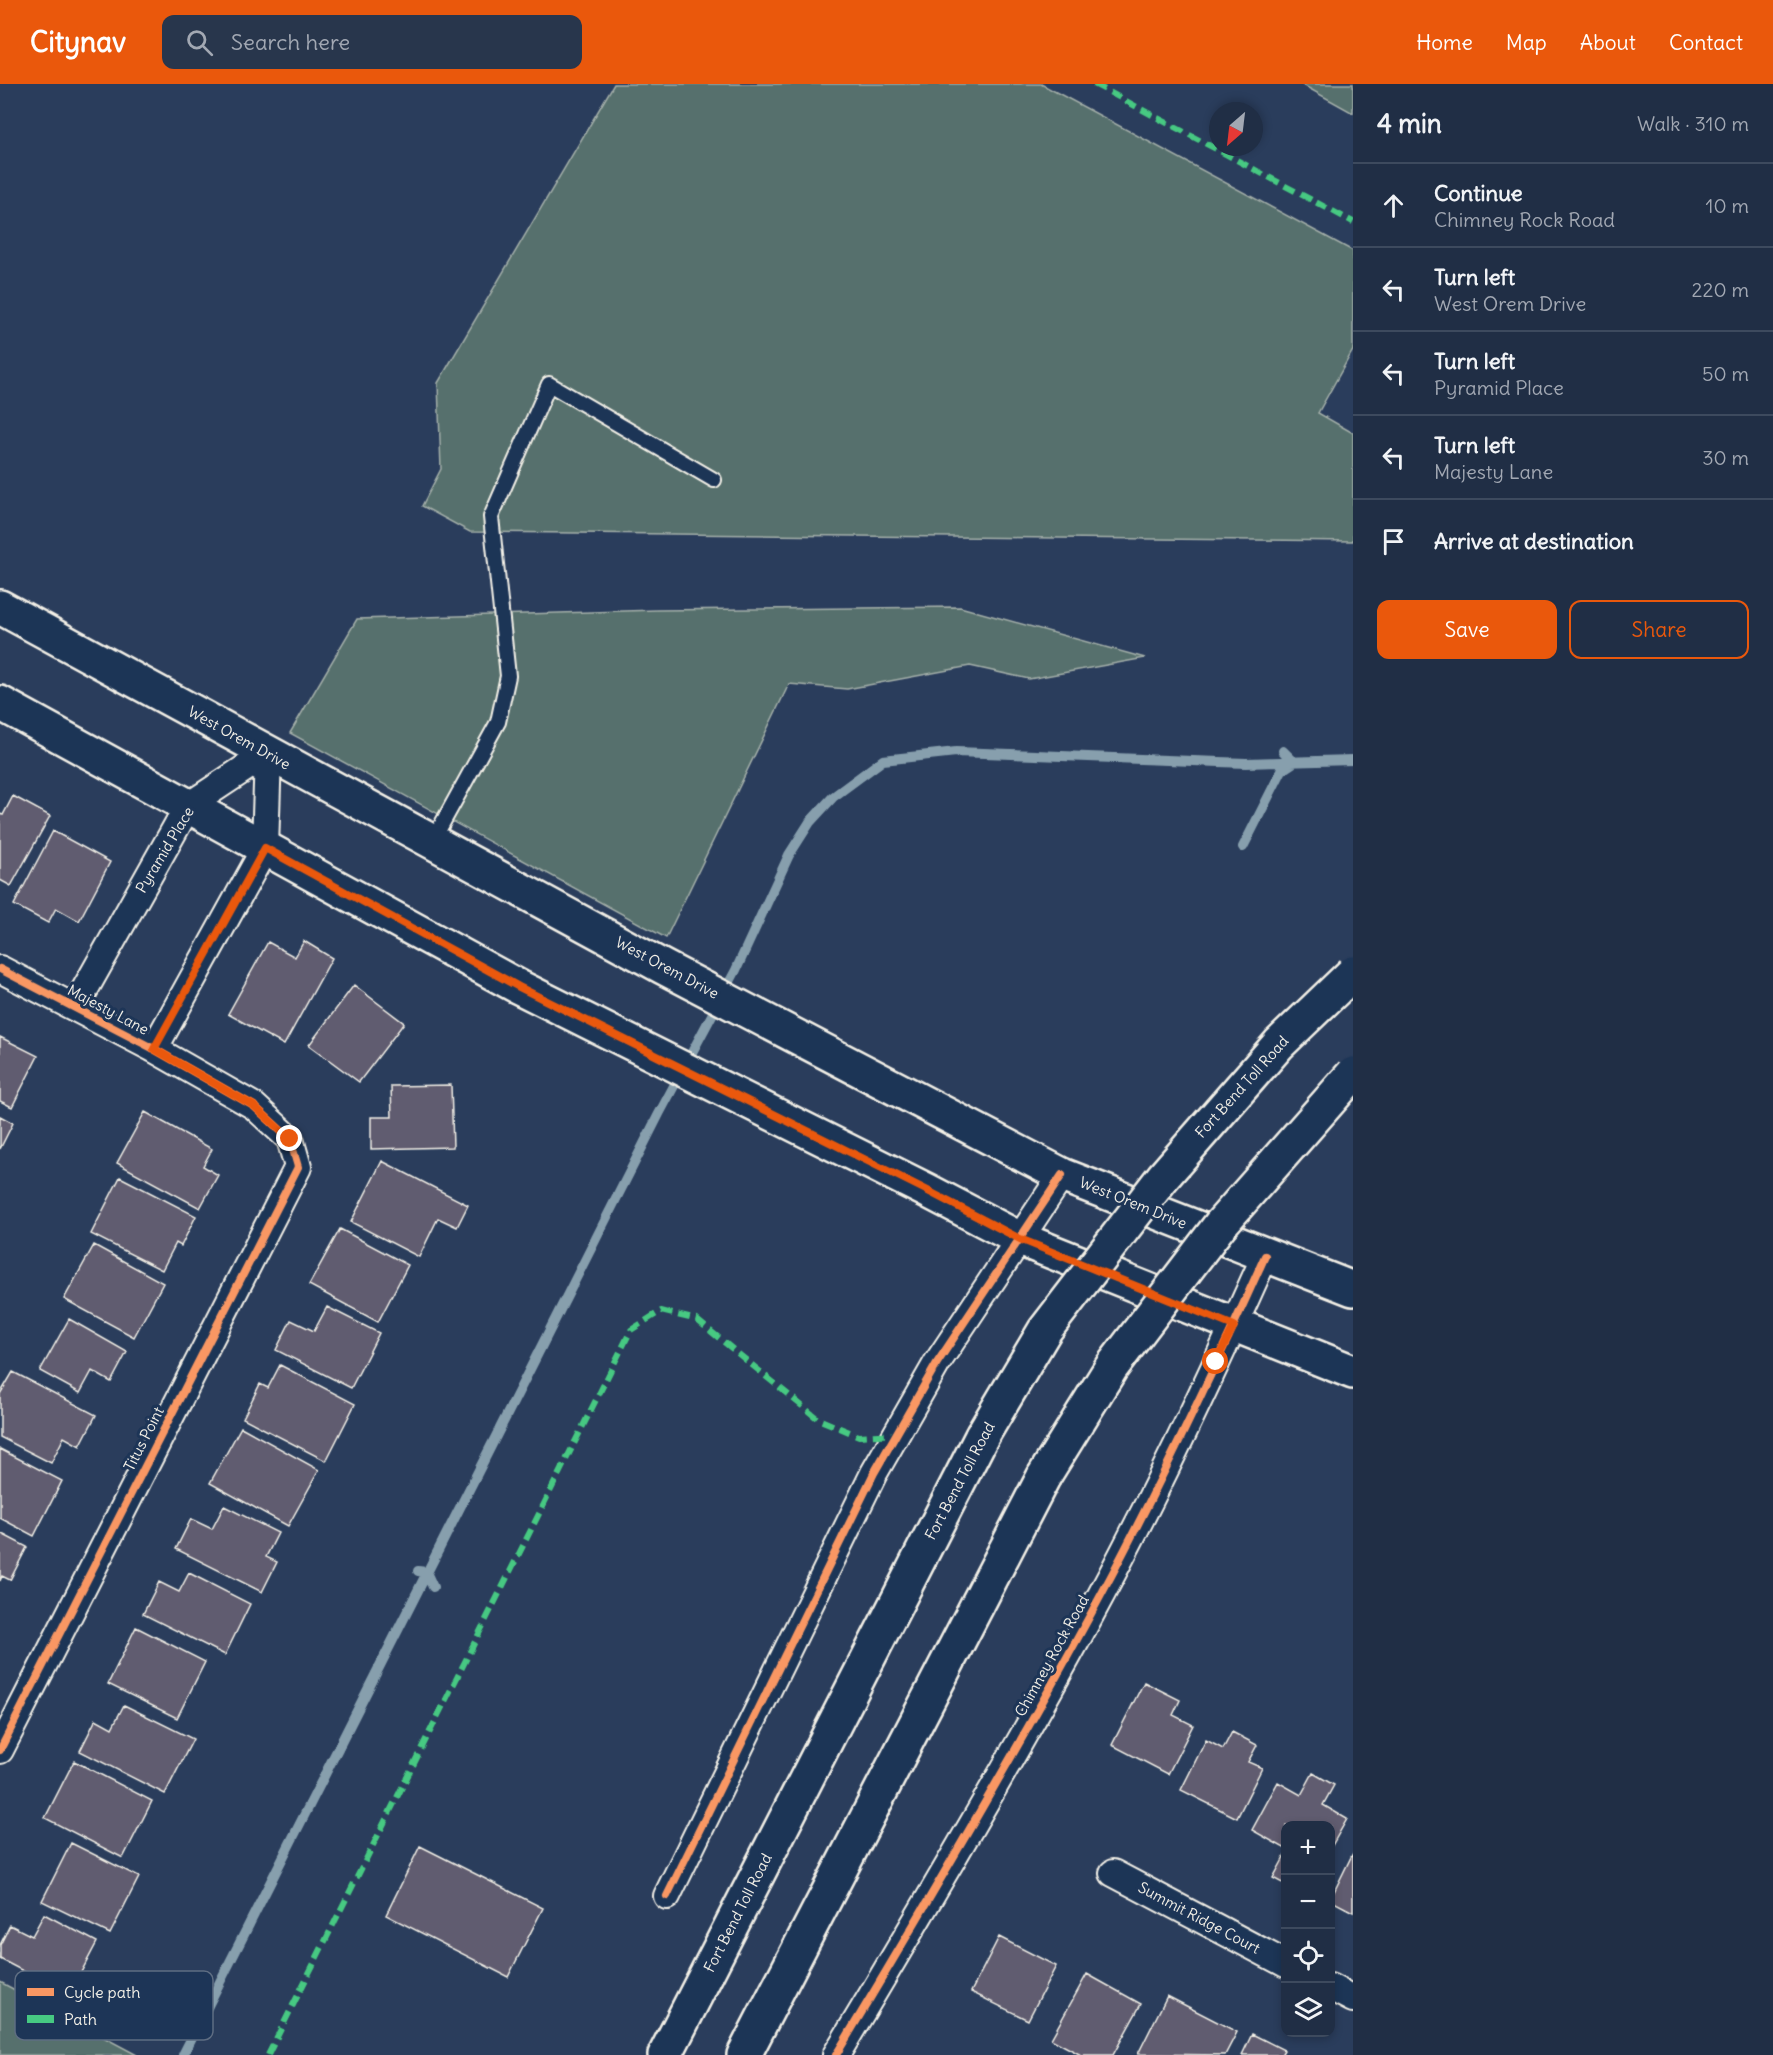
<!DOCTYPE html>
<meta charset="utf-8">
<style>
body{margin:0;font-family:Delius,sans-serif;background:#28364c;color:#f1f3f6}
.controls{position:absolute;right:18px;bottom:18px;display:grid;overflow:hidden;border-radius:12px;box-shadow:0 3px 9px #0003}
.controls button{width:54px;height:54px;display:grid;place-items:center;padding:0;border:0;border-bottom:2px solid #3d4a5e;background:#202e45;color:#f1f3f6;font:30px sans-serif}
.compass{position:absolute;left:1209px;top:18px;width:54px;height:54px;border-radius:50%;background:#202e45;box-shadow:0 3px 9px #0003;rotate:208deg}
.stop{position:absolute;width:18px;height:18px;margin:-14px;border:4px solid #ea580c;border-radius:50%;background:#fff}
.stop.end{background:#ea580c;border-color:#fff;box-shadow:0 2px 6px #0008}
.list{margin:0;padding:0;list-style:none}
h2{display:flex;justify-content:space-between;align-items:center;height:78px;margin:0;padding:0 24px;font-size:26px}
h2 small{font-size:20px;font-weight:400;color:#a2a8b3}
.list li{display:grid;grid-template-columns:39px 1fr auto;gap:18px;align-items:center;box-sizing:border-box;height:84px;padding:0 24px;border-top:2px solid #3d4a5e}
.list b{display:block;font-size:22px;white-space:nowrap}
.list p{margin:0;font-size:20px;white-space:nowrap;color:#a2a8b3}
.list em{font-size:20px;font-style:normal;color:#a2a8b3}
.actions{display:flex;gap:12px;padding:18px 24px}
.actions a{flex:1;padding:14px 0;border:2px solid #ea580c;border-radius:12px;text-align:center;font-size:21px;color:#ea580c}
.actions .main{background:#ea580c;color:#fff}
.icon{flex:none;width:33px;height:33px;fill:none;stroke:currentColor;stroke-width:2;stroke-linecap:round;stroke-linejoin:round}
.map{position:relative;flex:none;width:1353px;height:1971px;overflow:hidden}
header{display:flex;align-items:center;gap:36px;box-sizing:border-box;height:84px;padding:0 30px;background:#ea580c;color:#fff}
header strong{font-size:28px}
nav{display:flex;gap:33px;margin-inline-start:auto;font-size:21px}
.search{width:420px;height:54px;background:#28364c;display:flex;align-items:center;gap:15px;box-sizing:border-box;padding:0 21px;border-radius:12px;color:#a2a8b3;font-size:22px}
main{display:flex}
aside{flex:1;background:#202e45}
.map>svg:first-child{display:block}
.green{fill:#56706d;stroke:#a5b0aa;stroke-width:1.5}
.lines{fill:none;stroke-linecap:round;stroke-linejoin:round}
.stream{stroke:#879fad;stroke-width:10}
.building{fill:#605b6f;stroke:#f4f1e8;stroke-width:1.5}
.service-casing{stroke:#f4f1e8;stroke-width:18}
.minor-casing{stroke:#f4f1e8;stroke-width:30}
.secondary-casing{stroke:#f4f1e8;stroke-width:38}
.motorway-casing{stroke:#f4f1e8;stroke-width:38}
.service{stroke:#1d3557;stroke-width:14}
.minor{stroke:#1d3557;stroke-width:26}
.secondary{stroke:#1d3557;stroke-width:33}
.motorway{stroke:#1d3557;stroke-width:33}
.motorway-bridge-casing{stroke:#f4f1e8;stroke-width:38;stroke-linecap:butt}
.motorway-bridge{stroke:#1d3557;stroke-width:33}
.quiet{stroke:#46c982;stroke-width:6;stroke-dasharray:12 6;stroke-linecap:butt}
.cycleway-casing{stroke:#1d3557;stroke-width:11}
.cycleway{stroke:#f99763;stroke-width:8}
.route{stroke:#ea580c;stroke-width:8}
.labels{text-anchor:middle;stroke-width:6;stroke-linejoin:round;paint-order:stroke}
.street-label{font-size:15px;fill:#f4f1e8;stroke:#1d3557}
.key{fill:#1d3557;stroke:#5e6d82;stroke-width:1.5}
.key-label{font-size:16px;fill:#f4f1e8}
</style>
<header>
<strong>Citynav</strong>
<div class="search"><svg class="icon" aria-label="search" viewBox="0 0 24 24"><circle cx="10" cy="10" r="6"/><path d="M15 15l6 6"/></svg>Search here</div>
<nav><a>Home</a><a>Map</a><a>About</a><a>Contact</a></nav>
</header>
<main>
<div class="map">
<svg width="1353" height="1971" viewBox="0 0 1353 1971">
<rect width="100%" height="100%" fill="#2a3d5c"/>
<filter id="ink" filterUnits="userSpaceOnUse"><feTurbulence type="fractalNoise" baseFrequency=".0167" numOctaves="2"/><feDisplacementMap in="SourceGraphic" scale="12" xChannelSelector="R" yChannelSelector="G"/><feConvolveMatrix kernelMatrix="1 2 1 2 8 2 1 2 1" color-interpolation-filters="sRGB"/></filter>
<g filter="url(#ink)">
<path class="green" d="M614,0H1041L1353,167V266L1318,329L1353,349V457L470,448L422,422L441,385L438,299Z
M1301,0H1353V29Z
M960,523L1145,574L1029,595L970,582L847,605L789,600L666,854L290,649L357,535L657,526Z
M0,1898L137,1971H0Z"/>
<g class="lines">
<path class="stream" d="M1243,763L1282,686L1294,678L1283,667
M418,1487L426,1488L433,1503
M183,1971L659,1030L736,886L789,771L810,738L833,713L883,676L956,668L1246,679L1353,676"/>
</g>
<path class="building" d="M13,712L50,732L11,802L0,796V730L3,731Z
M53,747L110,778L79,837L56,824L48,839L14,821Z
M304,857L332,874L284,961L228,930L268,858L295,873Z
M354,901L404,939L359,998L309,961Z
M0,953L38,972L12,1023L0,1017Z
M451,1001L453,1063L371,1065V1033H392L391,1002Z
M145,1028L212,1065L203,1082L218,1091L200,1124L117,1079Z
M0,1032L13,1039L0,1065Z
M382,1077L468,1121L457,1143L438,1134L419,1173L351,1138Z
M120,1093L196,1132L181,1162L176,1159L162,1186L91,1150Z
M340,1145L408,1181L378,1238L309,1201Z
M94,1161L163,1199L134,1253L64,1215Z
M327,1223L379,1249L351,1304L276,1266L291,1236L314,1247Z
M69,1235L127,1268L111,1298L92,1287L80,1309L40,1287Z
M280,1281L355,1320L326,1377L243,1334L260,1300L268,1304Z
M13,1288L96,1331L80,1362L64,1353L51,1379L0,1353V1310Z
M241,1343L319,1386L288,1442L210,1399Z
M0,1365L62,1397L34,1452L0,1434Z
M224,1422L278,1449L266,1473L277,1478L262,1508L176,1465L191,1435L212,1445Z
M0,1449L27,1463L10,1496L2,1492L0,1497Z
M189,1489L250,1520L225,1571L143,1530L159,1498L179,1508Z
M136,1543L205,1578L177,1634L108,1600Z
M1144,1598L1180,1616L1173,1631L1193,1641L1168,1690L1112,1661Z
M124,1621L193,1655L165,1710L80,1667L96,1635L112,1644Z
M1232,1648L1257,1661L1248,1678L1262,1684L1237,1734L1181,1706L1206,1656L1223,1665Z
M74,1677L152,1717L123,1774L45,1734Z
M1313,1689L1334,1701L1323,1721L1347,1735L1330,1765V1742H1286V1765L1252,1746L1278,1698L1301,1711Z
M71,1759L139,1793L110,1850L42,1817Z
M420,1762L543,1824L508,1893L386,1831Z
M1353,1769V1828L1330,1816Z
M1286,1770V1801L1273,1794Z
M44,1830L97,1858L69,1911L0,1875V1861L10,1841L32,1852Z
M999,1853L1056,1882L1028,1936L971,1908Z
M1087,1890L1141,1920L1113,1971H1081L1051,1955Z
M1167,1912L1237,1948L1225,1971L1138,1970Z
M1252,1950L1284,1966L1281,1971H1242Z"/>
<g class="lines">
<defs>
<path id="service" d="M432,758L498,638L508,592L491,433L549,300L714,396"/>
<path id="minor" d="M0,885L154,965L254,1022L290,1055L298,1083L0,1666
M75,923L188,722L268,669
M154,965L265,764L268,669
M1113,1789L1286,1880
M667,1812L874,1389L937,1279L1062,1091
M1330,1903L1353,1915
M836,1971C922,1828 1007,1684 1087,1537C1152,1418 1210,1295 1265,1172"/>
<path id="secondary" d="M0,523L663,883L1062,1091L1353,1205
M0,619L519,903L926,1106L1020,1155L1353,1288"/>
<path id="motorway" d="M665,1971L982,1352
M744,1971L1044,1392"/>
</defs>
<use href="#service" class="service-casing"/>
<use href="#minor" class="minor-casing"/>
<use href="#secondary" class="secondary-casing"/>
<use href="#motorway" class="motorway-casing"/>
<use href="#service" class="service"/>
<use href="#minor" class="minor"/>
<use href="#secondary" class="secondary"/>
<use href="#motorway" class="motorway"/>
<defs>
<path id="motorway-bridge" d="M982,1352L1045,1246L1163,1093L1279,960L1353,889
M1044,1392L1111,1284L1220,1141L1353,990"/>
</defs>
<use href="#motorway-bridge" class="motorway-bridge-casing"/>
<use href="#motorway-bridge" class="motorway-bridge"/>
<path class="quiet" d="M1094,0L1353,138
M268,1971L631,1246L661,1227L697,1236L818,1335L859,1352L897,1350"/>
<defs>
<path id="cycleway" d="M0,885L154,965L254,1022L290,1055L298,1083L0,1666
M667,1812L874,1389L937,1279L1062,1091
M836,1971C922,1828 1007,1684 1087,1537C1152,1418 1210,1295 1265,1172"/>
</defs>
<use href="#cycleway" class="cycleway-casing"/>
<use href="#cycleway" class="cycleway"/>
</g>
</g>
<g class="lines" filter="url(#ink)">
<path class="route" d="M290,1055L254,1022L154,965L265,764L519,903L926,1106L1020,1155L1234,1242L1216,1278"/>
</g>
<g class="labels">
<g class="street-label">
<text transform="translate(239 654) rotate(29)" y="5">West Orem Drive</text>
<text transform="translate(165 766) rotate(-59)" y="5">Pyramid Place</text>
<text transform="translate(667 884) rotate(28)" y="5">West Orem Drive</text>
<text transform="translate(108 926) rotate(28)" y="5">Majesty Lane</text>
<text transform="translate(1242 1003) rotate(-48)" y="5">Fort Bend Toll Road</text>
<text transform="translate(1133 1119) rotate(22)" y="5">West Orem Drive</text>
<text transform="translate(144 1355) rotate(-63)" y="5">Titus Point</text>
<text transform="translate(960 1397) rotate(-62)" y="5">Fort Bend Toll Road</text>
<text transform="translate(1052 1572) rotate(-61)" y="5">Chimney Rock Road</text>
<text transform="translate(738 1829) rotate(-63)" y="5">Fort Bend Toll Road</text>
<text transform="translate(1199 1834) rotate(28)" y="5">Summit Ridge Court</text>
</g>
</g>
<rect x="15" y="1887" width="198" height="69" rx="9" class="key"/>
<rect x="27" y="1904" width="27" height="8" fill="#f99763"/>
<rect x="27" y="1931" width="27" height="8" fill="#46c982"/>
<g class="key-label">
<text x="64" y="1914">Cycle path</text>
<text x="64" y="1941">Path</text>
</g>
</svg>
<div class="controls">
<button>+</button>
<button>−</button>
<button><svg class="icon" aria-label="locate" viewBox="0 0 24 24"><circle cx="12" cy="12" r="6"/><path d="M12 2v4M12 18v4M2 12h4M18 12h4"/></svg></button>
<button><svg class="icon" aria-label="layers" viewBox="0 0 24 24"><path d="M12 4l9 5-9 5-9-5zM3 14l9 5 9-5"/></svg></button>
</div>
<svg class="compass" viewBox="-18 -18 36 36"><path d="M0-13l5 13h-10z" fill="#e53935"/><path d="M0 13l5-13h-10z" fill="#a2a8b3"/></svg>
<div class="stop" style="left:1216px;top:1278px"></div>
<div class="stop end" style="left:290px;top:1055px"></div>
</div>
<aside>
<h2>4 min<small>Walk · 310 m</small></h2>
<ul class="list">
<li><svg class="icon" aria-label="ahead" viewBox="0 0 24 24"><path d="M12 20V5M6 11l6-6 6 6"/></svg><div><b>Continue</b><p>Chimney Rock Road</p></div><em>10 m</em></li>
<li><svg class="icon" aria-label="left" viewBox="0 0 24 24"><path d="M17 20v-9H6M10 6l-5 5 5 5"/></svg><div><b>Turn left</b><p>West Orem Drive</p></div><em>220 m</em></li>
<li><svg class="icon" aria-label="left" viewBox="0 0 24 24"><path d="M17 20v-9H6M10 6l-5 5 5 5"/></svg><div><b>Turn left</b><p>Pyramid Place</p></div><em>50 m</em></li>
<li><svg class="icon" aria-label="left" viewBox="0 0 24 24"><path d="M17 20v-9H6M10 6l-5 5 5 5"/></svg><div><b>Turn left</b><p>Majesty Lane</p></div><em>30 m</em></li>
<li><svg class="icon" aria-label="arrive" viewBox="0 0 24 24"><path d="M6 21V4h12l-3 4 3 4H6"/></svg><div><b>Arrive at destination</b></div></li>
</ul>
<div class="actions"><a class="main">Save</a><a>Share</a></div>
</aside>
</main>
